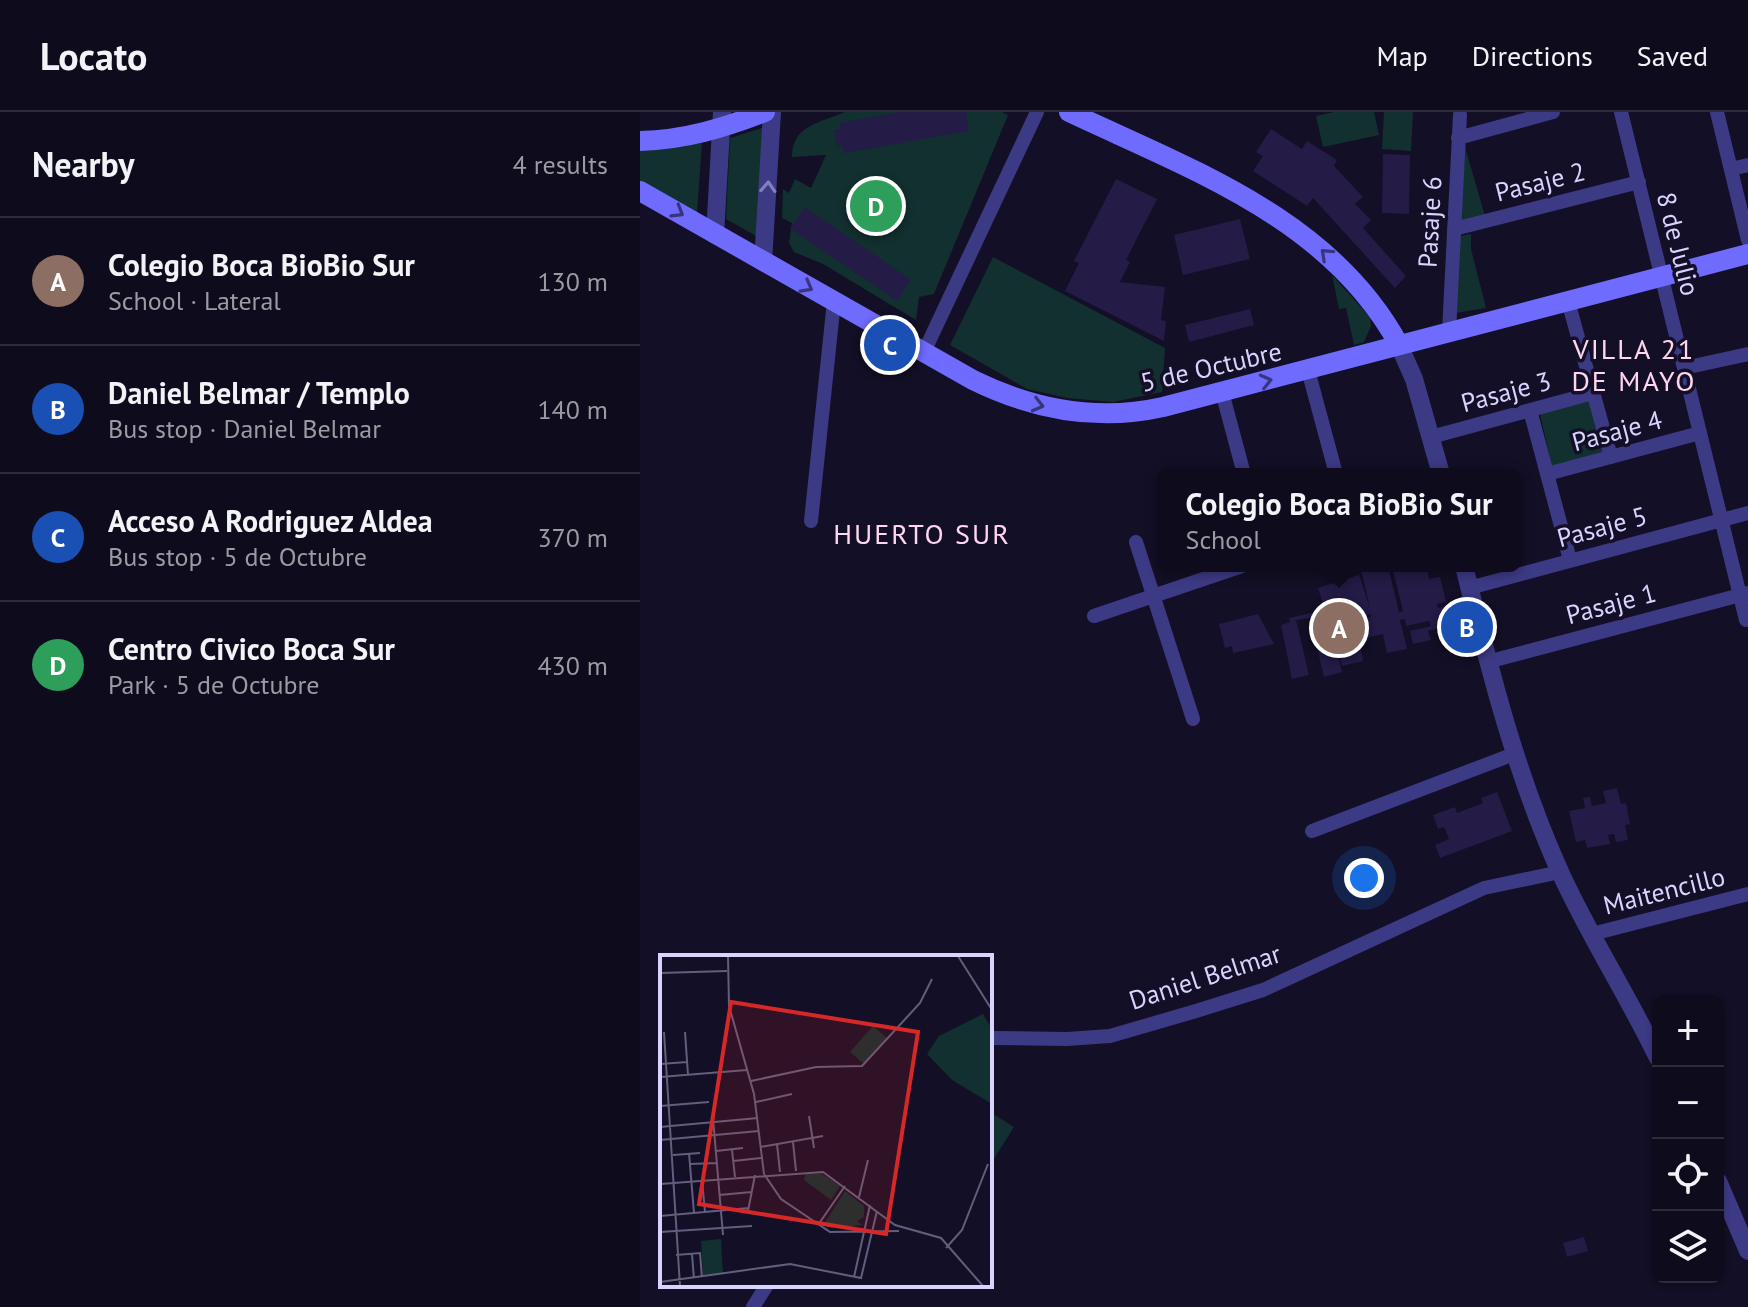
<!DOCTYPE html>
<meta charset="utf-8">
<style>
body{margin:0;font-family:"PT Sans",sans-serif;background:#1c1929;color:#f1f3f6}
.controls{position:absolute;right:24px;bottom:24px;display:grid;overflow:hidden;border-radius:12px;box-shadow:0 2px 6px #0004}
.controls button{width:72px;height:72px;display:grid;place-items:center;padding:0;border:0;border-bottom:2px solid #2e2b3b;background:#0e0b1c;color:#f1f3f6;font:40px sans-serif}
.you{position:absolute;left:724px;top:766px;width:28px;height:28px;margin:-20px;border:6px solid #fff;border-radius:50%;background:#1a73e8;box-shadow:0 0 0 12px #1a73e833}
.badge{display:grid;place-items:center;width:52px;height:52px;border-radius:50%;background:#db2777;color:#fff;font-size:26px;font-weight:700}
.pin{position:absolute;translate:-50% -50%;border:4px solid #fff;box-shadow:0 2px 8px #0006}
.popup{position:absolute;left:517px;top:356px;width:364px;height:104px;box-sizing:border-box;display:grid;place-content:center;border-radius:12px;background:#0e0b1c;filter:drop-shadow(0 2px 6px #0005);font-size:26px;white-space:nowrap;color:#9b9ba3}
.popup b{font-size:30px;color:#f1f3f6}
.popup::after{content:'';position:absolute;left:50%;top:100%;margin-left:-16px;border:16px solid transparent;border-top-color:#0e0b1c}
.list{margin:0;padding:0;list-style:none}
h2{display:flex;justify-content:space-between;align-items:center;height:104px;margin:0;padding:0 32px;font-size:34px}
h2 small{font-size:26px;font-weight:400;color:#9b9ba3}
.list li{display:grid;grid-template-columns:52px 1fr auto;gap:24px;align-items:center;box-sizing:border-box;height:128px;padding:0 32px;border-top:2px solid #2e2b3b}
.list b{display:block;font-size:30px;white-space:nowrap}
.list p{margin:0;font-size:26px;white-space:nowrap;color:#9b9ba3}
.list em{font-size:26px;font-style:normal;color:#9b9ba3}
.icon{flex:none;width:44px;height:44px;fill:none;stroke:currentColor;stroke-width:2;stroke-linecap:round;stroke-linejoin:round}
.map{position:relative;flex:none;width:1108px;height:1195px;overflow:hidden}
header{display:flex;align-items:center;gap:48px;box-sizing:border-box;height:112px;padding:0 40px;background:#0e0b1c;border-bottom:2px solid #2e2b3b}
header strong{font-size:38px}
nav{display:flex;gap:44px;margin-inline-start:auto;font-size:28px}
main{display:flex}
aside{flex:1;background:#0e0b1c}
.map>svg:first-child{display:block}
.green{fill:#12302f}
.building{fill:#241b47;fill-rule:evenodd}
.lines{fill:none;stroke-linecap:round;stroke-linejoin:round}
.minor{stroke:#3d3a85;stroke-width:14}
.tertiary{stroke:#3d3a85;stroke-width:18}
.secondary{stroke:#6f6bff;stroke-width:20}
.oneway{stroke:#837fbc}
.oneway2{stroke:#38347d}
.labels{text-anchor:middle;stroke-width:7;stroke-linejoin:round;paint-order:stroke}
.street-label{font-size:26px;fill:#d9d4ff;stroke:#130f26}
.neighbourhood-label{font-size:28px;letter-spacing:2px;fill:#ffd6f0;stroke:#130f26}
.inset-road{fill:none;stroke:#625e7d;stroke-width:2}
.view{fill:#d62828;fill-opacity:0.15;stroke:#d62828;stroke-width:4}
.inset-edge{fill:none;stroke:#d9d4ff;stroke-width:4}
</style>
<header>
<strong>Locato</strong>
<nav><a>Map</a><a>Directions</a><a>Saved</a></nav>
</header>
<main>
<aside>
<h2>Nearby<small>4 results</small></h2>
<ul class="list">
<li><span class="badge" style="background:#8d6e63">A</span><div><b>Colegio Boca BioBio Sur</b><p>School · Lateral</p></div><em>130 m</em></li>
<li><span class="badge" style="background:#1a4fb4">B</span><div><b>Daniel Belmar / Templo</b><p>Bus stop · Daniel Belmar</p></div><em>140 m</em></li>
<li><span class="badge" style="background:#1a4fb4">C</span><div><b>Acceso A Rodriguez Aldea</b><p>Bus stop · 5 de Octubre</p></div><em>370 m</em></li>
<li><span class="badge" style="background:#2e9e5b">D</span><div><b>Centro Civico Boca Sur</b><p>Park · 5 de Octubre</p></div><em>430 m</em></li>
</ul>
</aside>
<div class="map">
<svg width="1108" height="1195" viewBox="0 0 1108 1195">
<rect width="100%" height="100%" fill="#130f26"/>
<path class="green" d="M205,0H362L368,3L294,182L279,185L276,208L183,152L154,140L149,131L152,111L142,106L143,77L149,81L155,67L171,76L186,43L152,45C152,13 180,11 205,0Z
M694,0H734L739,23L683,35L676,4Z
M744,0H773L771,39L742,37Z
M125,15L118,125L86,107L90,26Z
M62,30L57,102L0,71V37Z
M825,35L845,104L821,109Z
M831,122V137L846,196L815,201L820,124Z
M353,145L525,236L522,280L473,290L427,286L387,277L310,233Z
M692,163L730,205L731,214L724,230L714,233L706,196L699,197Z
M949,289L964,343L912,355L900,302Z
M350,1000L374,1015L350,1053Z"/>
<path class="building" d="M260,0H326L329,19L204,41L203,33L197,35L194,18L201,17L199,11Z
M631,17L662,37L667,29L697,48L694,54L723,85L715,92L731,108L723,116L766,164L755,176L673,86L667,94L613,59L623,44L616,40Z
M743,42L770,43L769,102L742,101Z
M476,67L517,87L486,148L490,150L480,170L525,175L521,208L526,209L524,229L425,179L439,151L434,149Z
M165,95L271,168L257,189L150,116Z
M600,107L610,147L543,163L534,123Z
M610,197L614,213L549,230L545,213Z
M739,454H748L759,500L763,499L752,454H786L789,467L800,465L806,490L797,492L798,496L809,493L814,513L788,519L791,528L773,532L770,519L791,514L789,509L766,514L765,507L760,508L767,537L747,541L743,522L714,529V532L720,531L723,549L702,554L700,544H698L702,560L684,565L670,506L656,508L669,563L652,567L641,513L650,510L649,506L685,498L678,476L719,463L730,496L721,458ZM731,502V505L699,512V511ZM693,513L699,538H696L690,514Z
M618,502L634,532L593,541L592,534L585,536L579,512Z
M977,676L981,692L986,691L990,712L985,713L988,728L976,730L974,722L968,723L970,732L947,736L945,728L936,730L929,699L945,696L943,686L950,685L952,694L966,691L963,679Z
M857,680L872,719L800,746L795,733L809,727L804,715L798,717L793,703L815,695L817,701L843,691L841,686Z
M944,1125L948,1139L927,1145L923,1131Z"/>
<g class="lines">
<path class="minor" d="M981,0L1106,508
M1077,0L1108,128
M818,26L913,0
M1091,57L1108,53
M814,117L999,70
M928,189L971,345
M809,220L820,3
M284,240L397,0
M1044,256L1108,242
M668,258L696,362
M582,280L604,362
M890,298L930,448
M791,325L953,281
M907,362L1060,321
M171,409L194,189
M496,430L553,607
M829,476L1108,401
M454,504L602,454
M847,550L1108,481
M672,719L874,642
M952,822L1108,782
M350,926L427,927L470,924L556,899L623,878L844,776L920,760
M113,1195L127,1173"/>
<path class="tertiary" d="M75,123L82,0
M123,150L132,0
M759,233L774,267L801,362
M824,454C850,559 876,663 921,762C950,825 988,884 1018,946
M1078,1069L1108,1139"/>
<path class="secondary" d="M429,0C552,58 691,107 759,233
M0,29C44,28 84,16 125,0
M0,79L333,268C394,298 456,310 523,295L1108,142"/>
</g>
<defs><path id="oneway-chevron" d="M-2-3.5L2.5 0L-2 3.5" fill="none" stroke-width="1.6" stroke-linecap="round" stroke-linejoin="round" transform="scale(2)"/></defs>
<use class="oneway" href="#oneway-chevron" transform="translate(128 75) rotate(-87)"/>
<g class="oneway2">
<use href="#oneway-chevron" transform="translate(38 100) rotate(31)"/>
<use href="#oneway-chevron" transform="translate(686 142) rotate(-137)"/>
<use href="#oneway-chevron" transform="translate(167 175) rotate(29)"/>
<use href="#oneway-chevron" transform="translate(626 269) rotate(-14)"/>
<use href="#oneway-chevron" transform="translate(398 293) rotate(14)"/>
</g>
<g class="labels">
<g class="street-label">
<text transform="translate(900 70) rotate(-14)" y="9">Pasaje 2</text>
<text transform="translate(790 110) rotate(-87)" y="9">Pasaje 6</text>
<text transform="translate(1038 132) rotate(76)" y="9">8 de Julio</text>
<text transform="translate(571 255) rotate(-13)" y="9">5 de Octubre</text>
<text transform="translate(866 280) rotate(-15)" y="9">Pasaje 3</text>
<text transform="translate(977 319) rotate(-15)" y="9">Pasaje 4</text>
<text transform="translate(962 415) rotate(-15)" y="9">Pasaje 5</text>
<text transform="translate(971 492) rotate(-15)" y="9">Pasaje 1</text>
<text transform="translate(1024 779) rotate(-14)" y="9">Maitencillo</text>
<text transform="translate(565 865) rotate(-18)" y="9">Daniel Belmar</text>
</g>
<g class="neighbourhood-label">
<text x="994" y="247">VILLA 21<tspan x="994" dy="32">DE MAYO</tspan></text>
<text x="282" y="432">HUERTO SUR</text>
</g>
</g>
<g transform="translate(20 843)">
<rect width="332" height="332" fill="#130f26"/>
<path d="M323,59L332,74V149L292,125L267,99L279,81ZM213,71L227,83L204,109L190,97ZM146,218L162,219L180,231L171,245L144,225ZM185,236L204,251V262L197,266L202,270L171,273L164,269ZM61,284L63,319L43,320L41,286Z" fill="#12302f"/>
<path class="inset-road" d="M68,1L69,51L94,139L104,219M298,1L332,55M0,18L67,16M4,77L20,331M25,77L28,120M0,109L27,107M0,122L87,115M91,126L156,112L202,111L260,48L272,24M96,147L132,139M0,151L49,147M149,161L154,193M53,163L63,280M0,172L98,163M0,185L99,176M133,187L136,216M117,189L120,217M100,192L163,181M72,195L75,222M56,196L83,193M29,198L34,258M13,200L40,198M73,206L101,203M30,209L57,208M104,219L121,244L170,277L239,276M42,225L45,257M0,229L163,217L235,270L281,283L323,331M59,240L92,237M199,242L208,205M88,256L95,220M0,261L89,253M158,270L185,231M0,277L92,271M286,293L302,275L328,209M32,299L34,324M16,300L40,298L42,323M194,322L210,250M0,327L130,309L201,323L217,256"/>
<path class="view" d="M71,47L258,77L226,279L39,249Z"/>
<rect width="332" height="332" class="inset-edge"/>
</g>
</svg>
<div class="controls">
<button>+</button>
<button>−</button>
<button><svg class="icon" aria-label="locate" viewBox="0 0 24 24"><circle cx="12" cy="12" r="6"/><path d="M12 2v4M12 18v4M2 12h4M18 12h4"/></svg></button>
<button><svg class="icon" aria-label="layers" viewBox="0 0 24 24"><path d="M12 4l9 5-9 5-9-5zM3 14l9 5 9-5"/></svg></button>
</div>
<div class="you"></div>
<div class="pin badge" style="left:699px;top:516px;background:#8d6e63">A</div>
<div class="popup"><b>Colegio Boca BioBio Sur</b>School</div>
<div class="pin badge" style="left:827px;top:515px;background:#1a4fb4">B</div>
<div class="pin badge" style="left:250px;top:233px;background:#1a4fb4">C</div>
<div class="pin badge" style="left:236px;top:94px;background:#2e9e5b">D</div>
</div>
</main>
